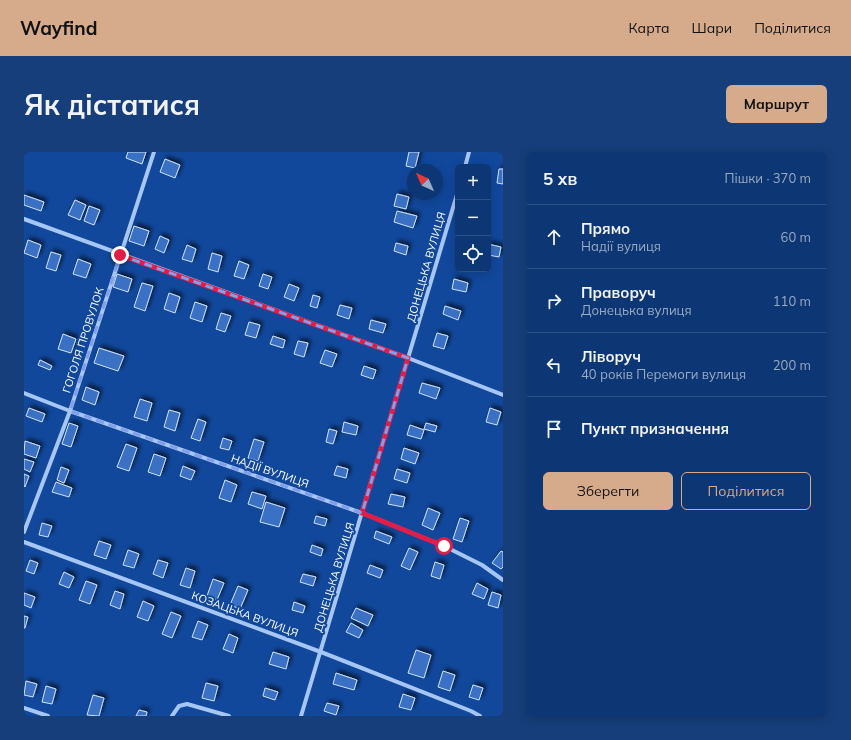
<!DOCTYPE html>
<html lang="uk">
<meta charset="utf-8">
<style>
body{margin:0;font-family:Mulish,sans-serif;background:#163e7a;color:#f1f3f6}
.controls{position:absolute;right:12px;top:12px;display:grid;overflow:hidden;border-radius:6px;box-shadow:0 2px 10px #0003}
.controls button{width:36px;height:36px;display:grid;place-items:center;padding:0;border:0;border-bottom:1px solid #2d5087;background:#0d3675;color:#f1f3f6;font:20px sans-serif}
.compass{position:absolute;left:383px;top:12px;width:36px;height:36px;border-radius:50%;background:#0d3675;box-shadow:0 2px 10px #0003;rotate:315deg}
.stop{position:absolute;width:12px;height:12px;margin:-9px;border:3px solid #e11d48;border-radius:50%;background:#fff}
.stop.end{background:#e11d48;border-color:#fff;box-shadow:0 1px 4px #0008}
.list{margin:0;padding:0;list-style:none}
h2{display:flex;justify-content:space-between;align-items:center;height:52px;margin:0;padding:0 16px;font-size:17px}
h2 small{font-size:13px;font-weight:400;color:#9aabc5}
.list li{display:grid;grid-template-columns:26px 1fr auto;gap:12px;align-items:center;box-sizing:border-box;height:64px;padding:0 16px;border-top:1px solid #2d5087}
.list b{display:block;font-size:15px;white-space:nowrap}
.list p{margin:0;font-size:13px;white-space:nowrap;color:#9aabc5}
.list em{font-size:13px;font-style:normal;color:#9aabc5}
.actions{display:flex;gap:8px;padding:12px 16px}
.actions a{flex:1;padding:9px 0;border:1px solid #d6ab8b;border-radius:6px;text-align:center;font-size:14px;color:#d6ab8b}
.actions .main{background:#d6ab8b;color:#111}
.icon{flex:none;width:22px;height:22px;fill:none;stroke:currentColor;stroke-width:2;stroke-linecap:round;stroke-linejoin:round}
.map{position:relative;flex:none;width:479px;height:564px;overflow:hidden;border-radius:6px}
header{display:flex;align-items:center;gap:24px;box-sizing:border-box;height:56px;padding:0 20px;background:#d6ab8b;color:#111}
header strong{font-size:19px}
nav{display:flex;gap:22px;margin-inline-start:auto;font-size:14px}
.intro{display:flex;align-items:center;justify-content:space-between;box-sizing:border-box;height:96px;padding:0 24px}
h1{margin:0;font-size:28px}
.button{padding:10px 18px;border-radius:6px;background:#d6ab8b;color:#111;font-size:14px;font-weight:700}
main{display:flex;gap:24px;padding:0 24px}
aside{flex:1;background:#0d3675;border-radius:6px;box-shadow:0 2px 10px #0003}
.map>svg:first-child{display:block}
.building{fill:#3a71c4;stroke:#cfe2fe;filter:url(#shadow)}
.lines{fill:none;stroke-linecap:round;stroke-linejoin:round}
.street{stroke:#a6c6f4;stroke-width:4}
.route{stroke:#e11d48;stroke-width:5}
.marked{fill:none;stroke:#839eea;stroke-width:3;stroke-dasharray:8 5;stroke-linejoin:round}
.labels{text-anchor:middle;stroke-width:4;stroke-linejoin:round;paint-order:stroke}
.street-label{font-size:11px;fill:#fff;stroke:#11489c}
</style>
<header>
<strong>Wayfind</strong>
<nav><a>Карта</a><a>Шари</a><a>Поділитися</a></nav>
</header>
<div class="intro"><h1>Як дістатися</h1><a class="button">Маршрут</a></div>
<main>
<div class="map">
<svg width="479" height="564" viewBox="0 0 479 564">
<defs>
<filter id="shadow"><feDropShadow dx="3" dy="-3" stdDeviation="2" flood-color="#0009"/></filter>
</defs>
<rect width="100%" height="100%" fill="#11489c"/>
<path class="building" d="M104,0H122L118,12L102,6Z
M385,0H395L391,16L382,14Z
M141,7L156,13L151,26L136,20Z
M475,17H479V32L473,31Z
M373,42L385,45L382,57L370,54Z
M0,43L20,50L17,59L0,53Z
M51,48L62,53L56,68L44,63Z
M65,54L76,58L70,73L60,69Z
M373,59L393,64L389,76L370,70Z
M110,74L125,79L120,94L105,89Z
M136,84L145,88L140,101L131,97Z
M4,88L17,93L13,106L0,101Z
M372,91L384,94L382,103L370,99Z
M464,92L477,95L475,105L464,103Z
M163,93L172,97L168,110L158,107Z
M27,100L37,103L32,119L22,116Z
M188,101L198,104L194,120L184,117Z
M54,107L67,112L62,126L49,122Z
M215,109L225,113L220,127L210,124Z
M93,122L108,127L104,140L89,135Z
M239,122L248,125L244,137L235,134Z
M430,127L444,131L442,140L428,137Z
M118,131L129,134L121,159L110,155Z
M265,132L275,136L270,149L260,145Z
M145,141L156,145L151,161L140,157Z
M289,143L296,145L293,156L286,154Z
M171,150L183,154L178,170L166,166Z
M316,153L328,156L325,167L313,163Z
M421,154L437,159L434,168L419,162Z
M197,161L207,164L201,180L192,177Z
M347,168L362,172L359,181L345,177Z
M225,170L236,173L232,186L221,183Z
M413,181L424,184L420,197L409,194Z
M39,182L52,187L47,201L34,197Z
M249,184L261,188L259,196L246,192Z
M274,189L284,191L280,205L270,202Z
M75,196L100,204L94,219L70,211Z
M301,198L313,202L308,215L296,211Z
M16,208L28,214L26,218L14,213Z
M340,214L352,218L349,227L337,223Z
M398,231L416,236L412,247L395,241Z
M62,235L75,240L71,253L58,248Z
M116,247L128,251L123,269L110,265Z
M5,256L21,262L18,270L2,264Z
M466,256L477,260L473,273L462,270Z
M145,258L156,261L151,279L140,275Z
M174,267L182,270L176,289L167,286Z
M320,270L334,274L332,283L318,280Z
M45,271L54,274L47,295L38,292Z
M402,271L413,274L411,280L400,277Z
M386,273L400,278L397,287L383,283Z
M305,277L313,279L309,292L302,290Z
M199,286L208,289L205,298L196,296Z
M230,287L240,290L234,309L224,306Z
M1,289L16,294L12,306L0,302Z
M102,292L113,296L105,319L93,315Z
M380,296L395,301L391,312L377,307Z
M130,302L142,306L136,324L124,320Z
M0,307L10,310L6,320L0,317Z
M159,314L171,319L167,328L156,324Z
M313,314L324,317L322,326L310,323Z
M37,315L45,318L40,331L33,328Z
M373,317L386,321L383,331L370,327Z
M0,322L5,324L1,335L0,334Z
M201,328L213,333L207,350L195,346Z
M32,330L48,336L45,345L28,340Z
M228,340L242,344L238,357L224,352Z
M367,342L381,345L379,355L364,352Z
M242,350L261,356L255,375L236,370Z
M404,356L416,361L409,378L398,373Z
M292,364L303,367L301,374L290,371Z
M436,366L445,369L438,390L429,387Z
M18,371L28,374L24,385L15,383Z
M352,379L368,385L365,392L350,386Z
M75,389L87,393L82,407L70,403Z
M288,393L299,397L297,404L286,400Z
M385,396L394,400L386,418L377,414Z
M104,398L115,402L110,416L99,413Z
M477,399L479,400V415L477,417L468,411Z
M6,408L14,411L10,422L2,419Z
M134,408L144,411L139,426L129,422Z
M411,410L420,413L416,427L407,424Z
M346,413L359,418L356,426L343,421Z
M162,416L171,419L166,436L156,433Z
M40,420L50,425L45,436L35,432Z
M279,422L292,425L289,434L276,430Z
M189,427L200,431L193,448L183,444Z
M62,429L73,433L66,452L55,448Z
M453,431L464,437L460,447L448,442Z
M214,434L224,438L216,457L206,453Z
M91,439L100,442L96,457L86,453Z
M468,440L477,443L474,456L464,453Z
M0,441L11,445L7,456L0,453Z
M119,449L130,454L124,469L113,465Z
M270,450L281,454L279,461L268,458Z
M332,456L349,463L344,474L327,466Z
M147,460L157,464L148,486L138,482Z
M0,464L4,465L1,476H0Z
M174,469L184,473L178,488L168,485Z
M327,471L339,478L335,486L322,480Z
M205,482L214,486L209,501L199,497Z
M392,498L407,503L400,526L384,521Z
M249,500L265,505L262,517L245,512Z
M419,519L431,523L426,539L414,535Z
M312,521L333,528L330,538L309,532Z
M2,529L13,532L9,545L0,543Z
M182,531L194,534L190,549L178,546Z
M449,533L459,536L455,548L445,545Z
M22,534L32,537L28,552L18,550Z
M241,536L254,540L251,548L239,544Z
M379,542L391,546L387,558L375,555Z
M69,543L80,546L75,564L63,563Z
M303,551L315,554L312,563L300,559Z
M115,558L123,560L122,564H112Z"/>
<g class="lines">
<path class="street" d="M441,15L445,0
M0,67L384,206L479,243
M0,241L46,259L338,361L420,394L458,413L479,428
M0,380L46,259L130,0
M0,390L297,500L447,559L456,564
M0,556L24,564
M148,564L155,554L163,552L205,564
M277,564L434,39"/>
</g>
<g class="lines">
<path class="route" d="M96,103L384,206L338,361L420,394"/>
</g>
<path class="marked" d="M96,103L384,206L338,361L46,259Z"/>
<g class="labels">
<g class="street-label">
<text transform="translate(402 115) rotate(-74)" y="4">ДОНЕЦЬКА ВУЛИЦЯ</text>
<text transform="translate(59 188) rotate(-72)" y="4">ГОГОЛЯ ПРОВУЛОК</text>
<text transform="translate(246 319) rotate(19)" y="4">НАДІЇ ВУЛИЦЯ</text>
<text transform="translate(310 425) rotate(-73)" y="4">ДОНЕЦЬКА ВУЛИЦЯ</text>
<text transform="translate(221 462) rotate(20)" y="4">КОЗАЦЬКА ВУЛИЦЯ</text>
</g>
</g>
</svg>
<div class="controls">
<button>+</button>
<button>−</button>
<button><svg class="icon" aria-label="locate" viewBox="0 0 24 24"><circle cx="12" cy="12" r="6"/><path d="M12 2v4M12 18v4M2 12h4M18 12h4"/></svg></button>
</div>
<svg class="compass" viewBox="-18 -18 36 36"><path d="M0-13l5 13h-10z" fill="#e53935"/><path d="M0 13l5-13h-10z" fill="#9aabc5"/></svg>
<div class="stop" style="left:420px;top:394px"></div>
<div class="stop end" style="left:96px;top:103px"></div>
</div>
<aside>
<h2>5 хв<small>Пішки · 370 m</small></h2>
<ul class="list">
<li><svg class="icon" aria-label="ahead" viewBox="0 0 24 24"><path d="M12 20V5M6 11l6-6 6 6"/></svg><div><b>Прямо</b><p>Надії вулиця</p></div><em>60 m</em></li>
<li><svg class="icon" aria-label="right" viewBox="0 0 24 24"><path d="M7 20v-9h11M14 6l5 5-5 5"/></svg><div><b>Праворуч</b><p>Донецька вулиця</p></div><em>110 m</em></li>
<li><svg class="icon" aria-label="left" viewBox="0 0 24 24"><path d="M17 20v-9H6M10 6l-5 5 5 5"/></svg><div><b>Ліворуч</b><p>40 років Перемоги вулиця</p></div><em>200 m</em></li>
<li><svg class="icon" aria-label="arrive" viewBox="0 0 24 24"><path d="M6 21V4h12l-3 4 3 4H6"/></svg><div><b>Пункт призначення</b></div></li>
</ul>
<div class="actions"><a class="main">Зберегти</a><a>Поділитися</a></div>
</aside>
</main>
